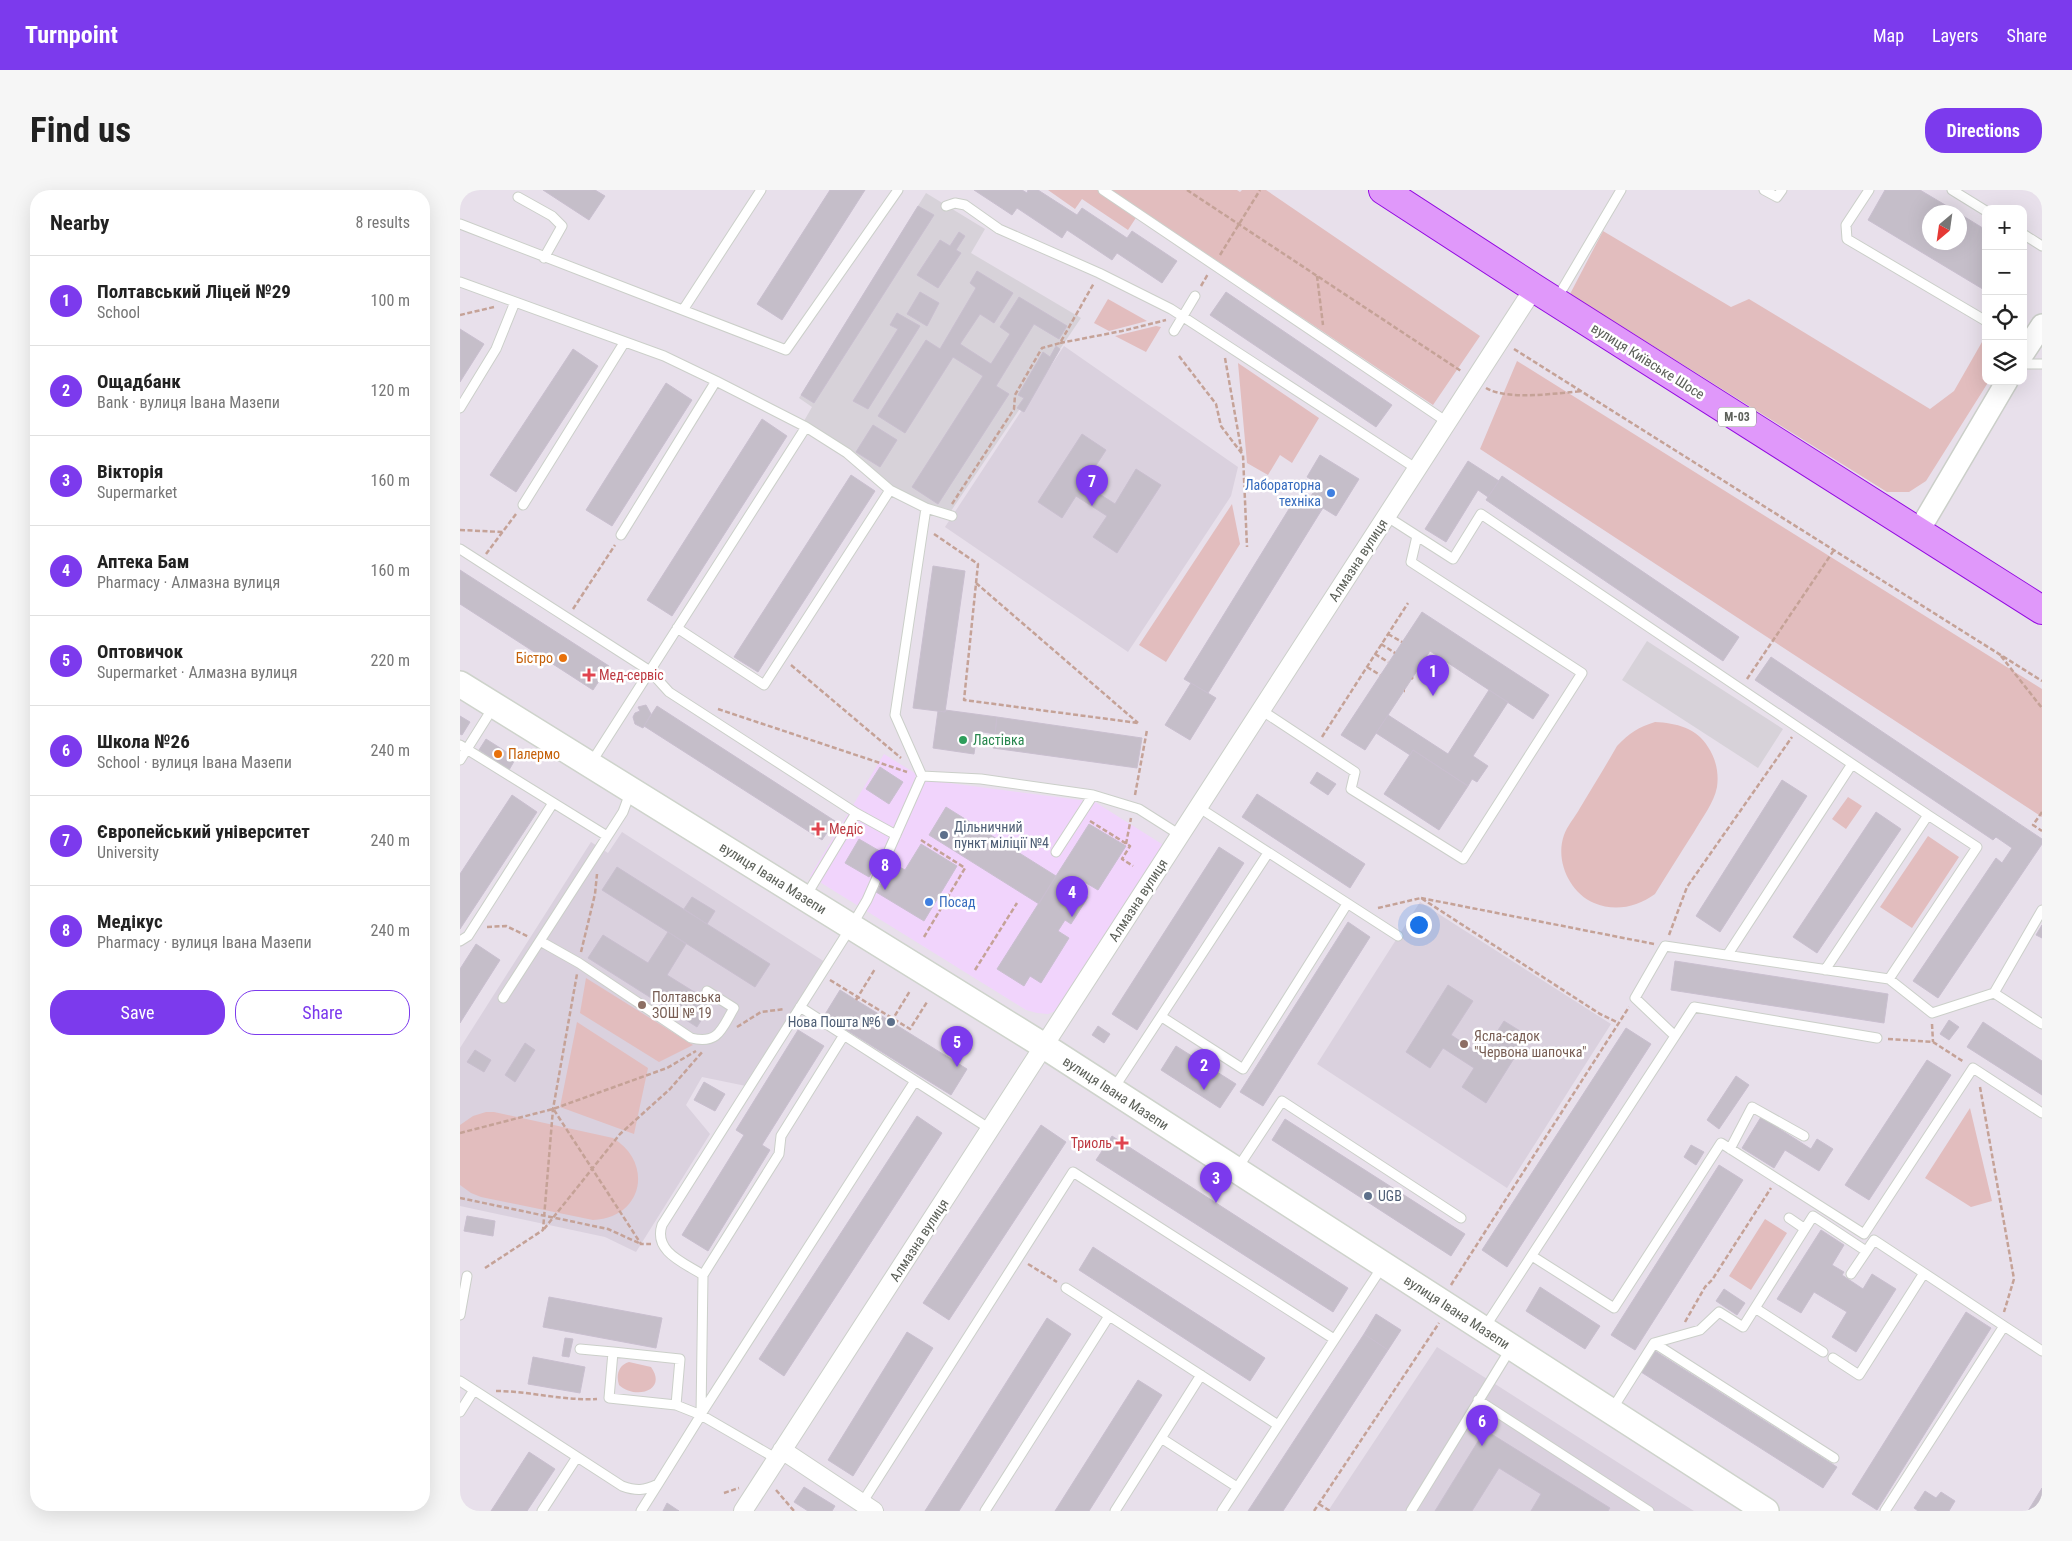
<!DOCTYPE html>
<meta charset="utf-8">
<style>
body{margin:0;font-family:"Roboto Condensed",sans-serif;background:#f6f6f6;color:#222}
.controls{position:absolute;right:15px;top:15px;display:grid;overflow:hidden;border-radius:10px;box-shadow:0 5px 20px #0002}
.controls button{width:45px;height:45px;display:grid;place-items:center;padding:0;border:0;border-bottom:1px solid #e0e0e0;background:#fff;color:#222;font:25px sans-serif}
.compass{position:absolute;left:1462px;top:15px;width:45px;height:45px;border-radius:50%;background:#fff;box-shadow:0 5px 20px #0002;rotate:209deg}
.you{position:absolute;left:958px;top:734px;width:18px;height:18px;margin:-12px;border:4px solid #fff;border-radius:50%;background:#1a73e8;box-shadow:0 0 0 8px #1a73e833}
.badge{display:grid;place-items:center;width:32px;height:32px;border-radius:50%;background:#7c3aed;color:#fff;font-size:16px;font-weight:700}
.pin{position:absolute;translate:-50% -41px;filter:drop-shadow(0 1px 2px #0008)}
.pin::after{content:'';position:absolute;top:26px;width:18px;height:15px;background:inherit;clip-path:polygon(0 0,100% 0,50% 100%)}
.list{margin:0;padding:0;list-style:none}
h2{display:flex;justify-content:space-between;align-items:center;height:65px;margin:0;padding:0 20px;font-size:21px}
h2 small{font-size:16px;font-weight:400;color:#767676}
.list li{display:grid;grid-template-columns:32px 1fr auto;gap:15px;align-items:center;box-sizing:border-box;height:90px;padding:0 20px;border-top:1px solid #e0e0e0}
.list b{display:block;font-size:19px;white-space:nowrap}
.list p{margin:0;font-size:16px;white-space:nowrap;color:#767676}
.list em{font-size:16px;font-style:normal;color:#767676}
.actions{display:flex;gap:10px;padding:15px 20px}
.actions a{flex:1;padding:11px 0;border:1px solid #7c3aed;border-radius:20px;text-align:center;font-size:18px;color:#7c3aed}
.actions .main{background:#7c3aed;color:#fff}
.icon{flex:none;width:28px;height:28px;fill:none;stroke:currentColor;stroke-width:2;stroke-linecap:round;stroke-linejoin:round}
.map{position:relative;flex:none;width:1582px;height:1321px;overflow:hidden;border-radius:20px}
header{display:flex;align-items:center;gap:30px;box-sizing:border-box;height:70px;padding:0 25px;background:#7c3aed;color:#fff}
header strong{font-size:24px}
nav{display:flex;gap:28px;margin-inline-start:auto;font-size:18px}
.intro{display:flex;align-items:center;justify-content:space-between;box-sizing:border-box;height:120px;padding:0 30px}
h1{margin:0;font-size:35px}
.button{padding:12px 22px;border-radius:20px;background:#7c3aed;color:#fff;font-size:18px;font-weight:700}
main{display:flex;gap:30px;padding:0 30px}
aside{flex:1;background:#fff;border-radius:20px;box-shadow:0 5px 20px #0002}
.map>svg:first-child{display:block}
.commercial{fill:#f1d4fc}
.industrial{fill:#d7d2d9}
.education{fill:#dad1de}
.green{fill:#e2bdbe}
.building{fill:#c5bec9;stroke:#c9bfcf}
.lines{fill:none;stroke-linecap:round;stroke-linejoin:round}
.service-casing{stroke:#cbcfc9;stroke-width:11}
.minor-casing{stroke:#cbcfc9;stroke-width:20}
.tertiary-casing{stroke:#cbcfc9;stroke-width:24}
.secondary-casing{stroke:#ced3cb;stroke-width:28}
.trunk-casing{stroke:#930ae1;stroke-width:30}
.path{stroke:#c5a297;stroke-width:2.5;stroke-dasharray:5 2.5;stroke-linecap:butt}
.service{stroke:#fff;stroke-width:9}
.minor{stroke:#fff;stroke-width:18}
.tertiary{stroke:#fff;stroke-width:21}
.secondary{stroke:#fff;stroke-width:25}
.trunk{stroke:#e098fa;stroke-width:28}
.shop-dot{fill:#3f7fe0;stroke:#fff;stroke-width:2}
.food-dot{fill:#e8710a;stroke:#fff;stroke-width:2}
.health-dot{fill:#e0444e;stroke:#fff;stroke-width:2}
.leisure-dot{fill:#2e9e5b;stroke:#fff;stroke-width:2}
.service-dot{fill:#5c6f8a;stroke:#fff;stroke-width:2}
.education-dot{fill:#8d6e63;stroke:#fff;stroke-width:2}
.labels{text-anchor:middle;stroke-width:5;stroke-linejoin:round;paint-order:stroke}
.shield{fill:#fff;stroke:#8d908b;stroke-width:1}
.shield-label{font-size:12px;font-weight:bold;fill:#5c6059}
.street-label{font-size:14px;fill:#5c6059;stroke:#fff}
.shop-label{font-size:14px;fill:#366cbe;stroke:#fff;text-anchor:end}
.food-label{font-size:14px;fill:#c56008;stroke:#fff;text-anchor:end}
.health-label{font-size:14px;fill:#be3a42;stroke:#fff;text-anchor:start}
.leisure-label{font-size:14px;fill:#27864d;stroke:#fff;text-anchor:start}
.service-label{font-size:14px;fill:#4e5e75;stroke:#fff;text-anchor:start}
.education-label{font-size:14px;fill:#785e54;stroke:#fff;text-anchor:start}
</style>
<header>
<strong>Turnpoint</strong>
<nav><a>Map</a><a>Layers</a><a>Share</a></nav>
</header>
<div class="intro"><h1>Find us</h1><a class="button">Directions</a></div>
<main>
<aside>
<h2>Nearby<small>8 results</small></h2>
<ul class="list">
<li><span class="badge">1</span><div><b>Полтавський Ліцей №29</b><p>School</p></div><em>100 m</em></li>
<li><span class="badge">2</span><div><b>Ощадбанк</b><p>Bank · вулиця Івана Мазепи</p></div><em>120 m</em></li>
<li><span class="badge">3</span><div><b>Вікторія</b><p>Supermarket</p></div><em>160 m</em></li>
<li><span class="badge">4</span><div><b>Аптека Бам</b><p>Pharmacy · Алмазна вулиця</p></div><em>160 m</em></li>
<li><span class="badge">5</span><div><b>Оптовичок</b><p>Supermarket · Алмазна вулиця</p></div><em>220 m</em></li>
<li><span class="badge">6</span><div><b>Школа №26</b><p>School · вулиця Івана Мазепи</p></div><em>240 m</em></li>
<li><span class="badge">7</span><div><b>Європейський університет</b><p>University</p></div><em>240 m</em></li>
<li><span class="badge">8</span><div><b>Медікус</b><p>Pharmacy · вулиця Івана Мазепи</p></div><em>240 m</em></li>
</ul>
<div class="actions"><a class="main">Save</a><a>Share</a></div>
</aside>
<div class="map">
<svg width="1582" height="1321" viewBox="0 0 1582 1321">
<rect width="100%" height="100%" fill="#e8e0eb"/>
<path class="commercial" d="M424,564L466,590L635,612L705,656L598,820L588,824L577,823L566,820L350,686Z"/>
<path class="industrial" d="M466,3L525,39L511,63L621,128L487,327L471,322L340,238L352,217L339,208Z
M1187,451L1323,539L1298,578L1162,490Z"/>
<path class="education" d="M604,156L778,277L771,306L668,462L485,337Z
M162,642L365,772L286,896L242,887L226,915L250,944L176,1062L145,1047L0,1016V858L131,652L148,663Z
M960,712L1151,834L1047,998L857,874Z
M977,1157L1234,1321H868Z"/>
<path class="green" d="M588,0H777L780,2L782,0H806L1020,146L973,215L681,20L668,40L622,9L615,19Z
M1143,41L1271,117L1289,109L1470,219L1494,201L1526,145V191H1529L1466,291L1449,302H1427L1110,104Z
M648,109L687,131L649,141L634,133Z
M696,136L701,137L686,162L655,146Z
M1057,171L1582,499V627L1020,259Z
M778,173L859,228L832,273L820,265L808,285L787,273Z
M772,314L780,354L706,472L679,455Z
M1195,532C1216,533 1237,538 1248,557C1256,569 1259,583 1257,597C1254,613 1242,628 1234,642C1221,662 1208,683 1195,704C1177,717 1155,722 1134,713C1109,702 1095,670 1104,645C1107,636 1115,627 1120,618C1132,598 1145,577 1157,556C1169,543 1179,537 1195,532Z
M1388,607L1402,616L1386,639L1372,629Z
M1468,646L1499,667L1452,738L1420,717Z
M126,788L233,855L199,872L120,823Z
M117,832L188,878L174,944L100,917Z
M1510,918L1532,1011L1511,1017L1465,988Z
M26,922H34L153,948C194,973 183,1028 133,1030L21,1007L11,1003L0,995V935L13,926Z
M1305,1029L1327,1043L1291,1100L1269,1086Z
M169,1172L191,1177C208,1201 175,1210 159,1195C156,1186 158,1175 169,1172Z"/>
<path class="building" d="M83,0H135L145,6L129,30Z
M370,0H405L322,130L297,114Z
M514,0H562L567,3L568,0H578L617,25L622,18L667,48L672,41L717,71L702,93L657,63L652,70L607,40L602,48L557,18L552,25Z
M1425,0H1460L1497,22H1470V52H1500V24L1526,40V101L1408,30Z
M458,16L474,25L354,213L341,205Z
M499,42L505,46L496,60L501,63L478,98L457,85L480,50L490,56Z
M517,81L553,103L534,133L520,124L500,154L531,174L550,144L540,137L559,107L607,136L599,149L574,134L536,196L549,204L478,314L452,297L523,186L493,167L445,243L418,226L466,150L480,159L516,98L510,93Z
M460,102L479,113L467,136L447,124Z
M766,102L932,215L916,237L750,125Z
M437,123L460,136L408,219L393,211L438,139L430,135Z
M0,139L24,154L0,192Z
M596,156L600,159L564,222L557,218L564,208L558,205L583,162L590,167Z
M113,159L138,176L56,302L30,285Z
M206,193L232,210L152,336L126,320Z
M302,229L327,246L212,426L187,410Z
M413,235L437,250L420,277L396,262Z
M622,244L646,260L624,294L655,314L676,279L701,295L657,363L633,347L647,326L616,306L602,328L578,312Z
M860,265L899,289L876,326L863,318L861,321L847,312L859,294L847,287Z
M1008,271L1039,291L1028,307L1018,300L986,352L965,339Z
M391,285L415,301L298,482L274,467Z
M1042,286L1279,447L1263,471L1026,310Z
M837,306L861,321L748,503L724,489Z
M473,376L505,381L485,522L453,518Z
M0,380L149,476L133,500L0,414Z
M962,422L1089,505L1073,529L970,461L905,560L881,545Z
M1311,467L1582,649V654L1478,808L1453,791L1536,668L1542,673L1552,658L1536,647L1533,650L1295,490Z
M731,493L756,508L730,550L705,535Z
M1029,500L1048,512L1013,566L1028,576L1017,592L1012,589L1008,596L953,560L950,565L916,543L928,525L988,564Z
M186,515L191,524L183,538L175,534L173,527L175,523L180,521L178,517Z
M197,516L375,631L362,650L184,536Z
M485,520L537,527L535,544L517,541L514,564L473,558L478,521L485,522Z
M0,526L10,532L2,545L0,544Z
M537,527L682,548L677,578L533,558Z
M26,549L56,568L49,580L19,560Z
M953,560L1008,596L979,640L924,604Z
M420,577L443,592L429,614L406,599Z
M857,582L876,594L868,605L850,593Z
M1322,590L1347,606L1260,742L1236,726Z
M797,604L905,674L890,698L782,627Z
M52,605L77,622L0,739V684Z
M486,617L596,686L579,714L469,645Z
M1416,622L1441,639L1357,763L1333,747Z
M629,634L666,656L638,700L616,687L611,696L628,707L611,734L605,730L598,741L609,748L581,793L570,786L564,796L537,779Z
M399,649L423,663L409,687L385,673Z
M461,654L497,676L464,731L416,702L434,674L445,680Z
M759,657L784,673L677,840L652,824Z
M157,677L310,774L295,797L142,700Z
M232,707L255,721L247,734L224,719Z
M888,732L910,747L803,916L780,902Z
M1582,735V748L1576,745Z
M208,742L226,754L207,785L252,813L237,837L128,768L143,745L188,773Z
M16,754L40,770L0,833V779Z
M1215,771L1428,804L1424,833L1211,800Z
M988,795L1013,811L991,845L1022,865L1044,831L1068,846L1026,913L1002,897L1014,878L983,858L970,878L946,862Z
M380,800L507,879L491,905L364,826Z
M1489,830L1499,837L1489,850L1480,844Z
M1523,832L1582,871V905L1507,857Z
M638,836L650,844L644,853L632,845Z
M1166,838L1191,854L1047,1077L1022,1060Z
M338,840L364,856L302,955L310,960L248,1061L222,1045L284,945L276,940Z
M65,853L75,860L55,892L45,885Z
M716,856L776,894L760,918L701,880Z
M15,860L31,870L24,882L7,872Z
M1467,870L1491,885L1409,1010L1385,995Z
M1276,886L1289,895L1259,939L1247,930Z
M244,892L265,904L255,921L234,910Z
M457,926L482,943L324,1186L299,1169Z
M1301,927L1351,959L1357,949L1373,959L1359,981L1325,960L1314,978L1282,958Z
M825,929L1005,1044L991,1066L812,950Z
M581,935L606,952L489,1130L463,1113Z
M652,946L888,1098L873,1122L636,970Z
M1231,955L1244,962L1236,975L1224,967Z
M1259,975L1283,990L1175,1160L1151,1145Z
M7,1026L35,1031L33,1046L4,1041Z
M1361,1040L1384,1055L1372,1075L1384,1082L1382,1085L1403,1099L1412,1084L1436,1099L1396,1162L1372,1147L1387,1122L1354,1102L1341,1123L1317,1109Z
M633,1057L805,1168L790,1191L619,1080Z
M1080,1097L1140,1136L1125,1159L1066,1121Z
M1264,1099L1285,1113L1277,1125L1256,1111Z
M89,1107L202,1128L196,1158L83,1137Z
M1506,1122L1531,1138L1417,1320L1392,1304Z
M916,1124L941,1140L928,1160L904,1144Z
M587,1128L611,1144L499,1321H465Z
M447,1142L473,1158L393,1286L368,1270Z
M904,1144L928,1160L823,1321H788Z
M105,1148L113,1149L109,1167L102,1166Z
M1195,1161L1377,1277L1363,1298L1181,1182Z
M73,1167L125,1177L120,1203L68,1194Z
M678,1190L702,1205L629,1321H595Z
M1025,1240L1150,1318L1148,1321H1071L1081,1304L1039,1278L1012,1321H975Z
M69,1262L95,1279L67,1321H31Z
M344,1297L375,1316L372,1321H348L334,1312Z
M1582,1298V1321H1568Z
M1465,1301L1476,1308L1481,1302L1495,1311L1489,1321H1458L1454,1318Z
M207,1313L219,1321H203Z"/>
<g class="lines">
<defs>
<path id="service" d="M643,0L987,232
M1304,0L1317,7L1322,0
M1409,0L1386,35L1387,49L1526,131
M1492,0L1526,21
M58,7L92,26L102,36L84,68
M486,16L495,13L505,15L539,39L639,83L711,119L957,279
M0,34L326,160L438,0
M1563,44L1582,56
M0,92L204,166L256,191L346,237L387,263L430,300L466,318L435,525L462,586L407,710L391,737L202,1035C193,1062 225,1073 243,1085L241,1225L198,1294C184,1301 176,1301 162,1296L0,1191
M1096,110L1161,0
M223,120L301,0
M714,141L735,106
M1563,174H1582
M0,218L36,159L55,112
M63,315L164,153
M466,318L492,326
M926,326L993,369L1021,324L1468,625L1365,780
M161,345L256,191
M0,359L190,481L209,502L396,623L346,706
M217,438L304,495L430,300
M801,520L895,582L891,599L1003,669L1122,483L951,372L957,346
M0,555L147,646
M0,570L34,516
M131,573L346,237
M462,586L521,589L633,605L679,619L720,645
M738,617L938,746
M396,623L436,645
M596,662L633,605
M0,751L8,746L93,613
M80,751L119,773L231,848C259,855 262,838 274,818L247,801
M1268,764L1392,574
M1429,789L1517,657L1468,625
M1534,803L1582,720
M43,808L163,622L170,603
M340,817L530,939
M702,827L783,879L887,714
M1215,846L1175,808L1205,756L1429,789L1472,823L1534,803L1582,834
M654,898L808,663
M1270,959L1292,917L1344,946
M777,979L822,911L1001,1028
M1329,1028L1345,1039
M1072,1066L1154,1118L1261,953L1404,1044L1513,878L1582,923
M1464,1083L1544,1136
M243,1085L319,964L321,946L384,845
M606,1098L818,1235
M0,1125L7,1086
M1025,1137L1234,817L1417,848
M1194,1153L1374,1268
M120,1159L153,1162L149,1208L216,1215L220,1169L153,1162
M1363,1162L1295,1118L1353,1026L1406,1061
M1373,1168L1399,1185L1464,1083L1414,1050L1391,1084
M1018,1210L1189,1321
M216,1215L241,1225L317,1269
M1151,1221L1194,1153L1240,1140L1259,1122L1283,1137L1295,1118
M0,1222L14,1200
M241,1224L455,891
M701,1248L777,1297
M402,1313L613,982L874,1149
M82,1321L117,1267
M181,1321L198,1294
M525,1321L649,1126
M655,1321L741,1185
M762,1321L922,1077
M951,1321L1051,1158
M1425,1321L1544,1136L1582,1161"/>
<path id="minor" d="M322,1260L414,1321
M283,1321L1074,98"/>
<path id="tertiary" d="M1563,164L1582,135
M1458,342L1547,191"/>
<path id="secondary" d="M0,494L584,856L1306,1321"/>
<path id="trunk" d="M923,0L1074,98L1582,420"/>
</defs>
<use href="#service" class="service-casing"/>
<use href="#minor" class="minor-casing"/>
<use href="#tertiary" class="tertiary-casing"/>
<use href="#secondary" class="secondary-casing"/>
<use href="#trunk" class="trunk-casing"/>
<path class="path" d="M727,0L1001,181
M760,65L800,0
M857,86L863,135
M741,96L748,84
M0,125L34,117
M600,153L662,141L706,130
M1054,159L1582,491
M719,166L756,214L761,236L783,265L787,357
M765,168L782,264
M1026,198C1048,211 1097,203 1122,201
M492,314L554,219L555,205L582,158L600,153L634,93
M0,340L43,342
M474,344L518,374L504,510L678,533
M26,364L56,324
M516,393L678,533
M113,419L155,355
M928,444L942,452
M921,454L935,463
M915,464L928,472
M1541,466L1582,518
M965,468L966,469
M331,475L441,568
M907,477L920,485
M958,478L959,479
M952,488L953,489
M1287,489L1374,360
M944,501H945
M258,519L447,582
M862,547L948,413
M675,605L687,540
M1582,622L1573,635L1582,641
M630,631L670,656L662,669L673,676
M461,650L505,678L464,747
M666,654L671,628
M961,708L1194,754
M918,718L961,708L1140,824L1159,833
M27,737L46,736L69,747
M1209,745L1227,697L1332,547
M121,762L135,704L137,684
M515,780L557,713
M370,790L450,839L467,812
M396,810L415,779
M431,832L450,801
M1472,834L1473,852
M277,837L301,822L325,819
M1428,849L1473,852L1504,872
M1520,897L1554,1089L1544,1122
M94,920L181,1054H191
M0,943L93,919L207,878L236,861
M0,1008L148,1039L181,1054
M84,1039L160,944L210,899L243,861
M568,1074L597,1092
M25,1078L83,1040L93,919L117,784
M991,1095L1169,817
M1225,1132L1245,1097L1252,1090L1311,998
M36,1201C70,1201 103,1211 137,1209
M316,1300L334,1321
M264,1303L279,1298
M859,1314L870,1321
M854,1321L979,1133"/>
<use href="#service" class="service"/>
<use href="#minor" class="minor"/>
<use href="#tertiary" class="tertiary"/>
<use href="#secondary" class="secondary"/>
<use href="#trunk" class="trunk"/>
</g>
<g class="shop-dot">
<circle cx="871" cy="303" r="5"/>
<circle cx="469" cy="712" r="5"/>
</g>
<g class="food-dot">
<circle cx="103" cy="468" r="5"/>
<circle cx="38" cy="564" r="5"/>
</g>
<g class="health-dot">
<path d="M126.5 477.5h5v5h5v5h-5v5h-5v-5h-5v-5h5z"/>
<path d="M355.5 631.5h5v5h5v5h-5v5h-5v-5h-5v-5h5z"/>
<path d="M659.5 945.5h5v5h5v5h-5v5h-5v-5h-5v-5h5z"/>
</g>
<circle class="leisure-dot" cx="503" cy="550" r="5"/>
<g class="service-dot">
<circle cx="484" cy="645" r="5"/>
<circle cx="431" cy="832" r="5"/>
<circle cx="908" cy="1006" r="5"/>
</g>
<g class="education-dot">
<circle cx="182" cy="815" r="5"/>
<circle cx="1004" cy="854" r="5"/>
</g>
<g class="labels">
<rect class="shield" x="1258" y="217.5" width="38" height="19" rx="4"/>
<g class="shield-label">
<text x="1277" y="231">М-03</text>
</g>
<g class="street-label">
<text transform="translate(1188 171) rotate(32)" y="5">вулиця Київське Шосе</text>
<text transform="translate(898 370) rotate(-57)" y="5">Алмазна вулиця</text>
<text transform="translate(313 688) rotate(32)" y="5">вулиця Івана Мазепи</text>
<text transform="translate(678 710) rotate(-57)" y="5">Алмазна вулиця</text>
<text transform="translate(656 903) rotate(33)" y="5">вулиця Івана Мазепи</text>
<text transform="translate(459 1050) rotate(-57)" y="5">Алмазна вулиця</text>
<text transform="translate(997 1122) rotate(33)" y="5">вулиця Івана Мазепи</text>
</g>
<g class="shop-label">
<text x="861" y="300">Лабораторна<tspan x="861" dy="16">техніка</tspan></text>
<text x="479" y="717" text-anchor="start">Посад</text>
</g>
<g class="food-label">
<text x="93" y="473">Бістро</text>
<text x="48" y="569" text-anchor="start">Палермо</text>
</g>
<g class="health-label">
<text x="139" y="490">Мед-сервіс</text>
<text x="369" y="644">Медіс</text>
<text x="652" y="958" text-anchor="end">Триоль</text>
</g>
<g class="leisure-label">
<text x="513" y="555">Ластівка</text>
</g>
<g class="service-label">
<text x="494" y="642">Дільничний<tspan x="494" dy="16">пункт міліції №4</tspan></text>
<text x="421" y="837" text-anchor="end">Нова Пошта №6</text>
<text x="918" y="1011">UGB</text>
</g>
<g class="education-label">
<text x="192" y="812">Полтавська<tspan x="192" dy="16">ЗОШ № 19</tspan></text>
<text x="1014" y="851">Ясла-садок<tspan x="1014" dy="16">"Червона шапочка"</tspan></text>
</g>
</g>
</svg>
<div class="controls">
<button>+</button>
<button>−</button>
<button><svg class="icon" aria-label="locate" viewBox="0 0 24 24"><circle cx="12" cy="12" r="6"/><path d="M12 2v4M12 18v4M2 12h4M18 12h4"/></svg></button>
<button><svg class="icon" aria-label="layers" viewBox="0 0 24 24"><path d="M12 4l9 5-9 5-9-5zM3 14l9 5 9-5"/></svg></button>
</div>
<svg class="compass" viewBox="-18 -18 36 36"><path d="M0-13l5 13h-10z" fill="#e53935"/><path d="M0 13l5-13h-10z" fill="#767676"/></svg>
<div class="you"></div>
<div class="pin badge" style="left:973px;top:506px">1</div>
<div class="pin badge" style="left:744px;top:900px">2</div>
<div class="pin badge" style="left:756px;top:1013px">3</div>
<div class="pin badge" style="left:612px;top:727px">4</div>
<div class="pin badge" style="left:497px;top:877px">5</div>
<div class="pin badge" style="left:1022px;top:1256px">6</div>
<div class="pin badge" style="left:632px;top:316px">7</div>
<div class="pin badge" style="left:425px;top:700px">8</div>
</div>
</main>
